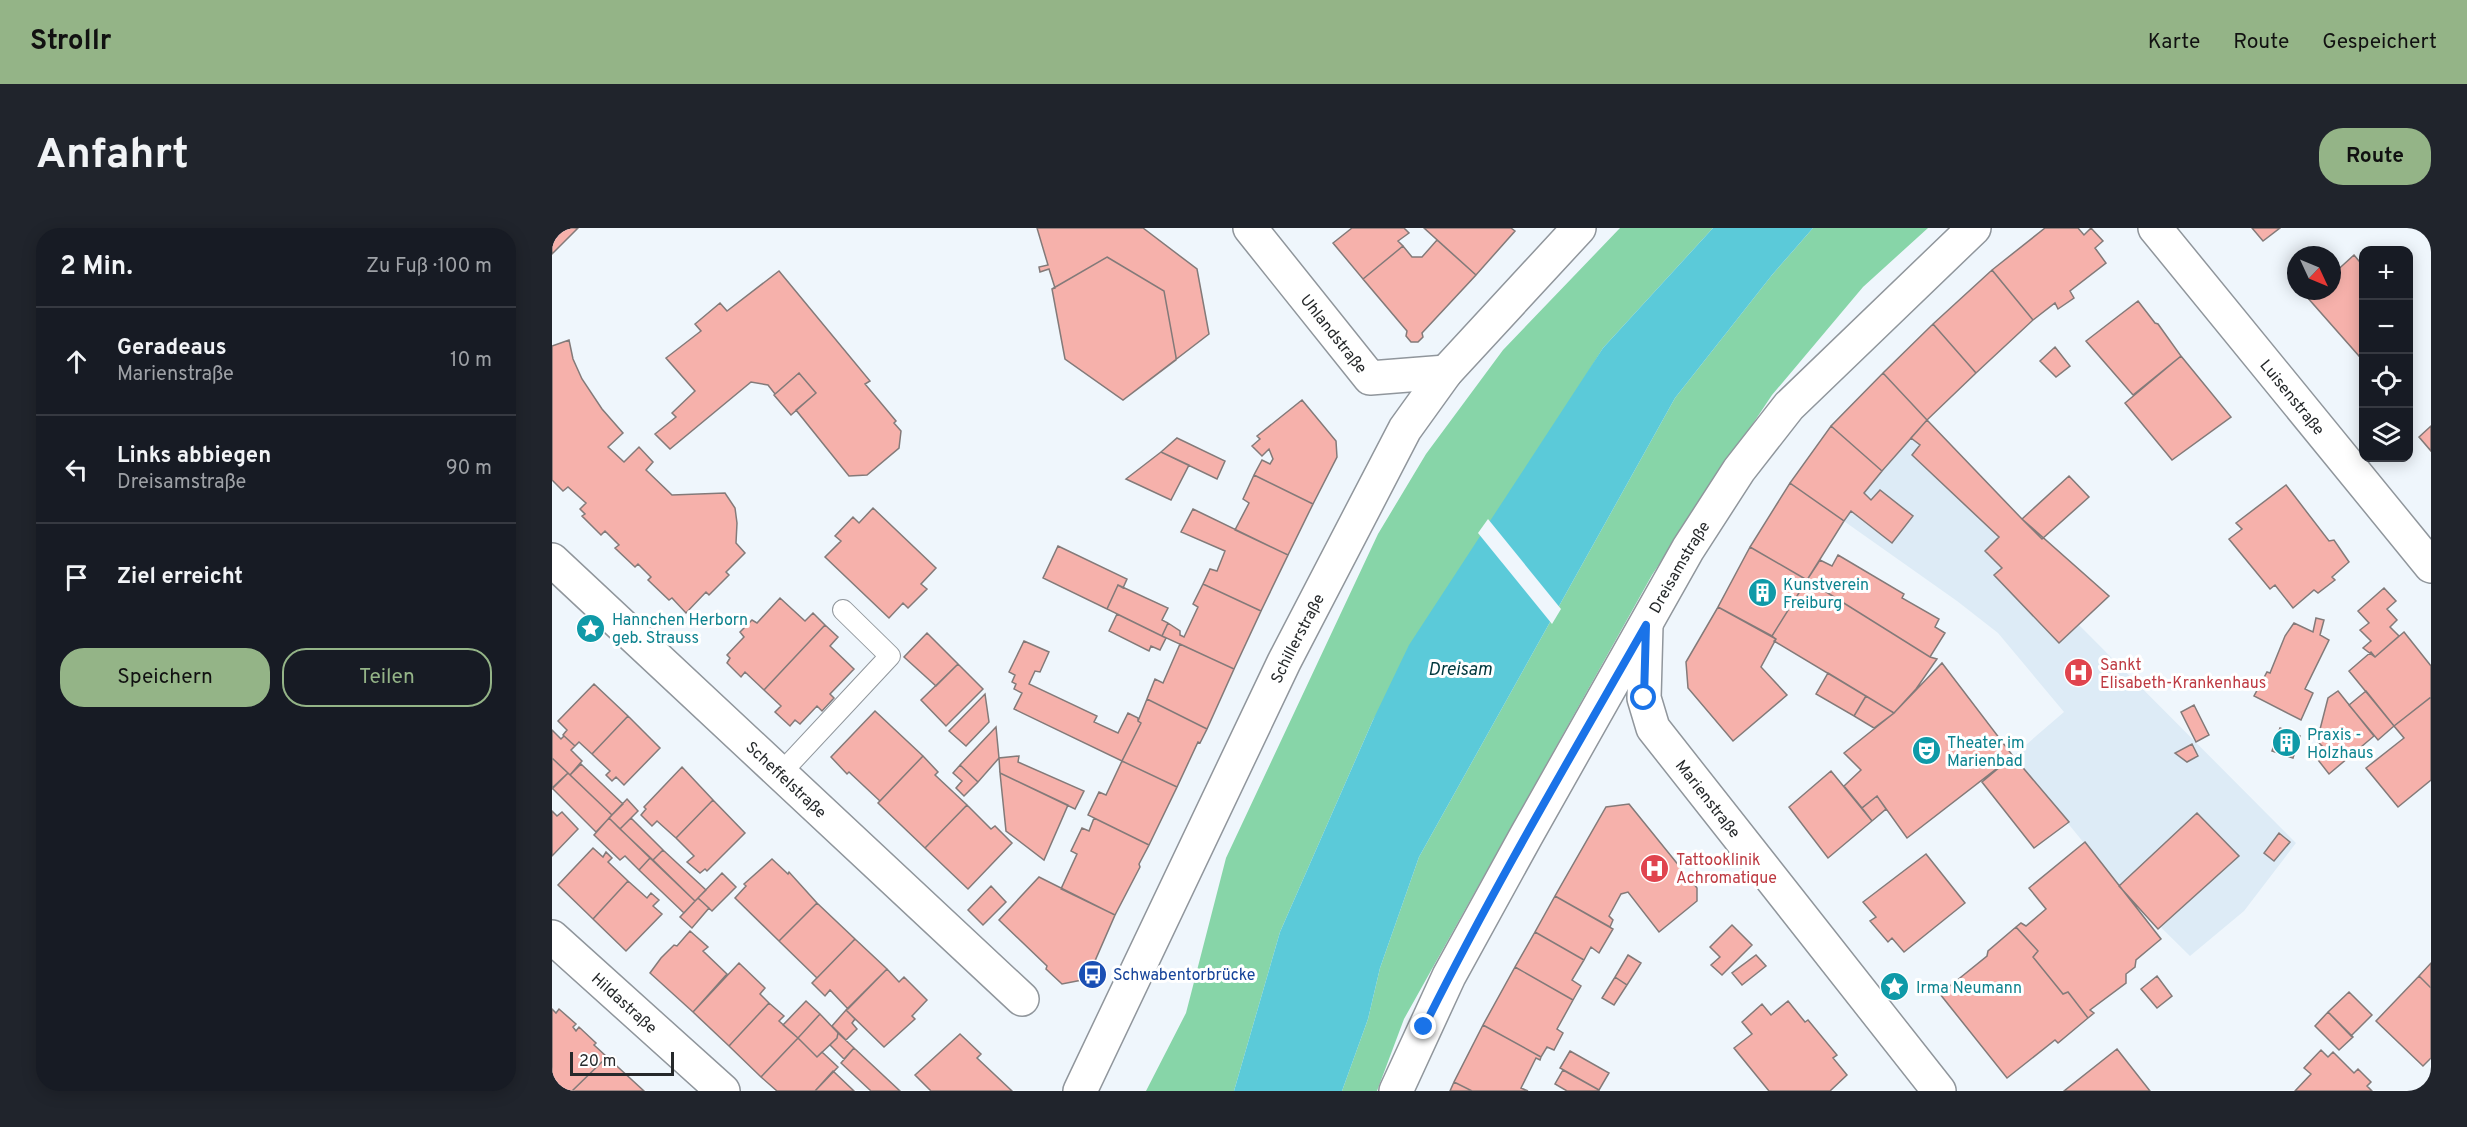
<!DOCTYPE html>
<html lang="de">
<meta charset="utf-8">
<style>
body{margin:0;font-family:Overpass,sans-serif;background:#20242c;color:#f1f3f6}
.controls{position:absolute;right:18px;top:18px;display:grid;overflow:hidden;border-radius:12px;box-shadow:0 3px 15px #0003}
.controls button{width:54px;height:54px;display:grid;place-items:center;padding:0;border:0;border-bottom:2px solid #363941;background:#171b24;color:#f1f3f6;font:30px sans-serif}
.compass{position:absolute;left:1735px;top:18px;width:54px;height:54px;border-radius:50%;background:#171b24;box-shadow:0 3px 15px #0003;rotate:134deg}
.scale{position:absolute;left:18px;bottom:15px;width:104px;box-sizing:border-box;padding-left:6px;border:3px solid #26292b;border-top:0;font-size:16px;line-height:21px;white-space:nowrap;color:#26292b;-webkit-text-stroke:4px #fff;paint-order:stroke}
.stop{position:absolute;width:18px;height:18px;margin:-14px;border:4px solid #1a73e8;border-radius:50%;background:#fff}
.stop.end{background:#1a73e8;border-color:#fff;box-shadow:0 2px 6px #0008}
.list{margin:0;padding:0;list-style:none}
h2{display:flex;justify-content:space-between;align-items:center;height:78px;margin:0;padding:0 24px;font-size:26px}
h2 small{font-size:20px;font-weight:400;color:#9ea1a6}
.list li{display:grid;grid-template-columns:39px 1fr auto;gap:18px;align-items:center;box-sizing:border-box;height:108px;padding:0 24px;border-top:2px solid #363941}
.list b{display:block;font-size:22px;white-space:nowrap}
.list p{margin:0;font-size:20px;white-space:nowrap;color:#9ea1a6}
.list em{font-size:20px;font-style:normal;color:#9ea1a6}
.actions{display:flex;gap:12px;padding:18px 24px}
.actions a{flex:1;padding:14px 0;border:2px solid #94b487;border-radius:24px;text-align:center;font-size:21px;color:#94b487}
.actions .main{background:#94b487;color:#111}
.icon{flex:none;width:33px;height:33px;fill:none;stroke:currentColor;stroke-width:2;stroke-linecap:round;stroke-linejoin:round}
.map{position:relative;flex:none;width:1879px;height:863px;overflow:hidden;border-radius:24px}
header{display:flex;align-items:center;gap:36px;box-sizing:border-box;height:84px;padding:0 30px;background:#94b487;color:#111}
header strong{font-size:28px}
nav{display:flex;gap:33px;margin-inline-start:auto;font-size:21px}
.intro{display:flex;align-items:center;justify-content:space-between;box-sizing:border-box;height:144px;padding:0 36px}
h1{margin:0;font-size:42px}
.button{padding:15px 27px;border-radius:24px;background:#94b487;color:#111;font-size:21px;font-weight:700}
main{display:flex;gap:36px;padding:0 36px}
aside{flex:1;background:#171b24;border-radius:24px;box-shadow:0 3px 15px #0003}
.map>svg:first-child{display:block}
.built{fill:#ddebf6}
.green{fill:#87d5a8}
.water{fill:#5bcad9}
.pier{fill:#eff6fc}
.building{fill:#f6b1ab;stroke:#837a79;stroke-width:1.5}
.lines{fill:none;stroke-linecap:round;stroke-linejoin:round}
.lane-casing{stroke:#90969c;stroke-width:22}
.street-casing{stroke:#90969c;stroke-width:36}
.primary-casing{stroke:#90969c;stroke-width:36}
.lane{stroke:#fff;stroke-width:20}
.street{stroke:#fff;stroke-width:33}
.primary{stroke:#fff;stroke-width:33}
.route{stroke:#1a73e8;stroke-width:8}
.labels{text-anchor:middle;stroke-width:6;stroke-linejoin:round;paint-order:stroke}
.street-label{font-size:16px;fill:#26292b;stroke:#fff}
.culture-label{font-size:16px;fill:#0d838f;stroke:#fff;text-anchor:start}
.health-label{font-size:16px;fill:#be3a42;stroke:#fff;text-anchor:start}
.transit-label{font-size:16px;fill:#164399;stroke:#fff;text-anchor:start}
.water-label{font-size:18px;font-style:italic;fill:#00383e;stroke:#fff}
</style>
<header>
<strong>Strollr</strong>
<nav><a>Karte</a><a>Route</a><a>Gespeichert</a></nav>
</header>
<div class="intro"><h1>Anfahrt</h1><a class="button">Route</a></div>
<main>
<aside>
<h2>2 Min.<small>Zu Fuß · 100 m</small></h2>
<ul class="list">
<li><svg class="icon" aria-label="ahead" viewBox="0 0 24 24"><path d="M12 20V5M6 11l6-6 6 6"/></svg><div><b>Geradeaus</b><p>Marienstraße</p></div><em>10 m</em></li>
<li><svg class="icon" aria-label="left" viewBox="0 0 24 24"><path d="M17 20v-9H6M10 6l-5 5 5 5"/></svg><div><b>Links abbiegen</b><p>Dreisamstraße</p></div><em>90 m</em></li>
<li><svg class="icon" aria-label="arrive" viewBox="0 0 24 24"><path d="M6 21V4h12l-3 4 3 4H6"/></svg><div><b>Ziel erreicht</b></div></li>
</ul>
<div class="actions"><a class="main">Speichern</a><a>Teilen</a></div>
</aside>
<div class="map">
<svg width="1879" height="863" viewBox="0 0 1879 863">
<rect width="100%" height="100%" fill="#eff6fc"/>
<path class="built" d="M1331,145L1470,291L1557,368L1527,397L1744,615L1692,683L1638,728L1567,658L1461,528L1512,484L1446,405L1405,373L1238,255L1279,198Z"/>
<path class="green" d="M1068,0H1161L1051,120L821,492L728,704L682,863H594L634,785L674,630L826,306L874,226L951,122Z
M1261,0H1376L1311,59L1220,167L1100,347L852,791L825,863H790L816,791L828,740L867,629L1123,170L1220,47Z"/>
<path class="water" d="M1161,0H1261L1220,47L1123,170L867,629L828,740L816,791L790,863H682L728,704L821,492L857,417L1051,120Z"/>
<path class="pier" d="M936,291L1009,381L1000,396L926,305Z"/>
<path class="building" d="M0,0H26L0,26Z
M485,0H591L645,41L657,106L571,172L513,131L500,61L503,60L497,41L488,44L487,39L496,37Z
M800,0H852L857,5L846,13L851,18L811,51L781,15Z
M872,0H959L963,3L924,47Z
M1493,0H1526L1532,7L1539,0L1551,13L1543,20L1554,35L1518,63L1522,70L1506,81L1503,75L1481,92L1440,42Z
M1700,0H1728L1711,13Z
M885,12L924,47L870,105L871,109L866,114H859L854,108L855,103L811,51L851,18L860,29H870Z
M1802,27L1812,39V125L1807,128L1755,69L1762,63H1780V47Z
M555,29L612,63L624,129V132L571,172L513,131L500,61Z
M1440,42L1481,92L1424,145L1381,96Z
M227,43L318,153L313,156L344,193L342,195L349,203L347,220L315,247L297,248L244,182L264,165L247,145L223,166L216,157L199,154L118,221L103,206L124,189L120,185L143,163L114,130L149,103L143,96L168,75L175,83Z
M1586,73L1603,95L1606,96L1629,128L1581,167L1534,113Z
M1381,96L1424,145L1375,192L1331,145Z
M17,112L21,131L30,151L50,181L71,205L56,219L72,234L87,219L101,234L94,242L120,267L173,265L183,280L185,295L184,315L193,325L174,344L177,347L157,367L154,364L134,385L120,370L117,372L96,352L99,349L86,336L83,339L63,320L67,317L53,303L49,307L30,288L33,286L28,281L34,275L16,259L11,263L0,252V118Z
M1503,119L1518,138L1504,149L1488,133Z
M1629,128L1679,189L1620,232L1573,175Z
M247,145L264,165L239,187L222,167Z
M1331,145L1375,192L1330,243L1279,198Z
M750,172L784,213L785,229L761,276L702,247L710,232L718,236L721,231L717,221L710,228L700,218L708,211L705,208Z
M1375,192L1470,291L1557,368L1507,415L1442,347L1450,340L1433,323L1447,309L1360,227L1368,217L1359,210Z
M1279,198L1330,243L1312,265L1319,272L1328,262L1361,288L1340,315L1299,283L1292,293L1238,255Z
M1879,198V223L1867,209Z
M625,210L673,233L665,251L609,224Z
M609,224L637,237L619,272L574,251Z
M702,247L761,276L736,327L683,302L697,275L691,271Z
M1517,248L1537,269L1490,311L1470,291Z
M1238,255L1292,293L1255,352L1198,319Z
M1734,257L1777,313L1782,312L1797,334L1780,349L1783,352L1766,365L1762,362L1741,380L1723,357L1718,361L1677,311L1690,301L1684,295Z
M321,280L384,340L369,356L375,361L356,380L351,375L337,390L273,329L289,313L283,308L301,289L307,295Z
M641,281L736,327L709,383L651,356L658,341L665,343L673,323L629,304Z
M506,318L575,351L571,360L566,357L555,381L491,350Z
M1198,319L1255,352L1220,408L1166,379Z
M1286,327L1352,366L1350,370L1387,391L1383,399L1393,405L1378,429L1255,352L1268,332L1280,338Z
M1255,352L1378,429L1385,431L1364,461L1342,485L1222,413L1224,411L1220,408Z
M651,356L709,383L682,441L610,408L616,395L628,403V407L632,409L646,379L641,376Z
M566,357L616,380L610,392L616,395L610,408L555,381Z
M1832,360L1844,373L1835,381L1845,392L1838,399L1847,408L1823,429L1811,420L1819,413L1808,402L1817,395L1806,383Z
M228,370L253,393L261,385L273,397L212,462L193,444L189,449L175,435L178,430L175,427L192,409L188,404L200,392L205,395Z
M1166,379L1224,411L1209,439L1235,467L1181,513L1136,460L1134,434Z
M565,386L614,410L608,422L599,418L597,423L557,403Z
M1764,390L1772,392L1768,407L1777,412L1753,461L1761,465L1749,492L1702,468L1715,444L1718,445L1733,408L1742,395L1761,404Z
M273,397L286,409L278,418L302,441L278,466L282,470L270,483L265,478L248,496L243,492L238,498L223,484L229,478L212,462Z
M1852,404L1879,438V469L1842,498L1797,443L1819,424L1823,429Z
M375,405L406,436L384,458L352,429Z
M472,413L497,424L488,444L483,443L477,456L545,488L542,494L566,505L576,485L586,490V493L589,495L570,533L462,481L470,465L462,461L464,456L460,454L463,447L457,444Z
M628,416L682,441L655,501L595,471L603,451L611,455Z
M1390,435L1461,528L1355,610L1325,568L1310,580L1292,558L1309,542L1292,525L1342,485Z
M406,436L431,461L394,498L369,472Z
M1276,445L1314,468L1302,488L1264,466Z
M42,456L76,488L40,526L27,514L23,518L11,507L15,502L6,493Z
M1786,463L1822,508L1777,546L1763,528L1772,520L1765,513L1776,470Z
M1814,463L1842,498L1826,512L1797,477Z
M433,466L437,494L414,518L397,503Z
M1314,468L1342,485L1322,500L1302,488Z
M1879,469V552L1846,579L1814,540L1852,510L1842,498Z
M595,471L655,501L648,515L646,514L625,559L570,533L589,495L586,493Z
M1642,477L1657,507L1644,514L1629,484Z
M323,483L371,528L328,573L297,544L295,546L279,529Z
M76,488L108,520L72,557L64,549L60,553L54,547L58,543L40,526Z
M444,499L447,530L426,554L408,537Z
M1728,500L1748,508L1741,530L1720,523Z
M0,502L9,511L12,508L23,518L19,522L30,533L18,547L0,530Z
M1640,516L1646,528L1635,534L1623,525Z
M371,528L386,544L383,547L415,577L373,620L326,575Z
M467,528L466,534L532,563L523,581L448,545L447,530Z
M1461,528L1517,594L1482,620L1430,554Z
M0,530L16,545L0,561Z
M570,533L625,559L597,617L536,587L547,564L554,567Z
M29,536L71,576L60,587L18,547Z
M408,537L426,554L412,568L404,560L410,553L401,545Z
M130,539L161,572L124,610L105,593L100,598L89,587L94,581L92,579Z
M1279,543L1320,593L1276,630L1237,579Z
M16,545L60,587L44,604L0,560Z
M448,545L516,577L492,632L454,603Z
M1325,568L1334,581L1320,593L1310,580Z
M75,571L86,583L68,601L57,590Z
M161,572L193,605L155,643L153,641L148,645L135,634L142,628L124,610Z
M1077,576L1145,660V673L1107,704L1076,664L1069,666L1057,688L1061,692L1058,699L1003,668L1054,579Z
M415,577L439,601L443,598L460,615L416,661L373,620Z
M0,583L5,588L10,584L26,601L0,628Z
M1645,585L1687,628L1606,701L1567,658Z
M57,590L98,630L87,642L73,628L68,632L42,607Z
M79,590L111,622L101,632L68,601Z
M542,590L597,617L587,636L588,639L563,687L509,661L525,626L519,623L530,600L537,603Z
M1727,605L1738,614L1722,633L1712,625Z
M1533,614L1609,711L1584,732L1583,739L1574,746V755L1538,782L1542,785L1536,790L1516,764L1511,766L1481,729L1486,723L1464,699L1469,695L1474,698L1494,681L1477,660Z
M41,620L51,629L54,624L60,630L56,634L76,653L41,691L6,657Z
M111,622L154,662L143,673L101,632Z
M1374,626L1413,675L1352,724L1340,710L1336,714L1318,693L1324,689L1311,674Z
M98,630L143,673L132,685L87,642Z
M220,631L236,646L237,644L265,675L227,713L183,670L194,658L192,656Z
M170,645L184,659L160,683L146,670Z
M487,649L563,687L535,751L510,756L494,741L495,738L447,692Z
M76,653L95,670L99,665L107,672L101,678L110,686L74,723L41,691Z
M439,658L454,674L431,697L416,682Z
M1003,668L1061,701L1047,725L1039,719L1032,732L983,704Z
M146,670L157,680L140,700L128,689Z
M265,675L303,711L265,750L227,713Z
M1180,697L1200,717L1170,747L1159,737L1168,729L1158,719Z
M1464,699L1486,723L1481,729L1511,766L1516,764L1536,790L1506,815L1503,812L1455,850L1388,766L1435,728L1436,723Z
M138,703L156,719L151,723L175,746L141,784L98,745L109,730L122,717L125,718Z
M983,704L1032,732L1020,752L1029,758L1021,772L963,739Z
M303,711L335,741L296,781L278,762L273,768L260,755Z
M1076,727L1089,735L1075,757L1063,749Z
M1204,727L1214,738L1190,757L1180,745Z
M187,735L213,760L208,766L217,775L177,818L141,784Z
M1879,735V760L1867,748Z
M963,739L1021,772L1005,801L1011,805L1002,822L995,819L989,829L931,797Z
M335,741L347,754L352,749L375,772L360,788L363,791L332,819L294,782Z
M1605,748L1620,768L1605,780L1589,761Z
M1867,748L1879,760V830L1871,838L1824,793Z
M1063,749L1075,757L1062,777L1050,770Z
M1797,764L1820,787L1799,808L1776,784Z
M254,773L268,786L246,810L231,797Z
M1236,773L1253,794L1256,792L1285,827L1281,830L1295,847L1278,863H1217L1182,820L1200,806L1190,794L1210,776L1219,787Z
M217,775L232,788L227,793L246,810L209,849L177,818Z
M0,781L4,785L7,781L24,796L21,799L24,803L27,799L44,815L42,817L55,829L20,863H0Z
M294,782L303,791L300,795L305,801L294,812L280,798Z
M1776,784L1801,809L1787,822L1763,798Z
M268,786L286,805L285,810L265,829L246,810Z
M931,797L989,829L988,832L984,830L969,860L976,863H920L902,854Z
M286,805L302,820L292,831L278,817L285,810Z
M408,806L429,826L425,830L460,863H379L363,847Z
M246,810L265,829L270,824L286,839L263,863H225L209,849Z
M302,820L348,863H319L289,835Z
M1565,821L1598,863H1512Z
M1769,822L1776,829L1781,824L1802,845L1806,841L1819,854L1815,858L1820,863H1743L1759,846L1752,840Z
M1018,823L1057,845L1047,862L1008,840Z
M55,829L92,863H20Z
M1011,842L1047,862V863H1015L1003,856Z
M281,843L302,863H263Z
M902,854L920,863H898Z"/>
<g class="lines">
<defs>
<path id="lane" d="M228,546L338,428L291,382"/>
<g id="street">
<path id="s1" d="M698,0L818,150L894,144"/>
<path id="s2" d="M1603,0L1879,338"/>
<path id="s3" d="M0,332L470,771"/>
<path id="s4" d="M1094,397L1092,470L1101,500L1387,863"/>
<path id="s5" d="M0,709L171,863"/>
</g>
<g id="primary">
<path id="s6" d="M528,863L732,434L853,201L894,144L1027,0"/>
<path id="s7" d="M844,863L897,748L974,608L1136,321L1187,242L1237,178L1422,0"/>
</g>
</defs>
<use href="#lane" class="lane-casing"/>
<use href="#street" class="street-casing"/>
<use href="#primary" class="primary-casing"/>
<use href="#lane" class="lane"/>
<use href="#street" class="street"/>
<use href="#primary" class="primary"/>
</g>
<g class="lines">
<path class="route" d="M872,799C940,662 1018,530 1094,397L1092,470"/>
</g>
<defs>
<symbol id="building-disc" viewBox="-11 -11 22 22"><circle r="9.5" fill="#0f9aa8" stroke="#fff"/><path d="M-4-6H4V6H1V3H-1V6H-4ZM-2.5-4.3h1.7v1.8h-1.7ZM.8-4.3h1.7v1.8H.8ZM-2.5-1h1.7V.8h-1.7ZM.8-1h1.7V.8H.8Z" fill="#fff"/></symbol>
<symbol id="sight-disc" viewBox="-11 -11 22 22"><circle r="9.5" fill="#0f9aa8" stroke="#fff"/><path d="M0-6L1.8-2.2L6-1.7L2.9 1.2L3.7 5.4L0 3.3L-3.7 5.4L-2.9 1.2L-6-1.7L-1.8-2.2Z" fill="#fff"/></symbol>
<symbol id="hospital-disc" viewBox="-11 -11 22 22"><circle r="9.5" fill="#e0444e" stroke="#fff"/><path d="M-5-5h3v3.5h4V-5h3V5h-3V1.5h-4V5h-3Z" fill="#fff"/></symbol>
<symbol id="theatre-disc" viewBox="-11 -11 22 22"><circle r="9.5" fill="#0f9aa8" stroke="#fff"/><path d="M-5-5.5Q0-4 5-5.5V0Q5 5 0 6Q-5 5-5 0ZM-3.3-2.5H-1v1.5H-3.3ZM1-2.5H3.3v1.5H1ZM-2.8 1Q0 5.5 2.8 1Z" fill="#fff"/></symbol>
<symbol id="bus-disc" viewBox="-11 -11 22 22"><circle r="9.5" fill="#1a4fb4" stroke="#fff"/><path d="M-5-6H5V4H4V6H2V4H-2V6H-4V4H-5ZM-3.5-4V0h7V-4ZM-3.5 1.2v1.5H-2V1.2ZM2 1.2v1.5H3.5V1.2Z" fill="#fff"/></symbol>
</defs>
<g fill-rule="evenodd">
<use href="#building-disc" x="1194" y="348" width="33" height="33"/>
<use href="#sight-disc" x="22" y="384" width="33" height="33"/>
<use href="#hospital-disc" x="1510" y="428" width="33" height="33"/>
<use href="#building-disc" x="1718" y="498" width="33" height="33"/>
<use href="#theatre-disc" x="1358" y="506" width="33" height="33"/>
<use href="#hospital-disc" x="1086" y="624" width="33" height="33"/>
<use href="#bus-disc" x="524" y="730" width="33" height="33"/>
<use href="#sight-disc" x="1326" y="742" width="33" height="33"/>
</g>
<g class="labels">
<g class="street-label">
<text dy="6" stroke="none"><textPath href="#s1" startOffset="135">Uhlandstraße</textPath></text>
<text dy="6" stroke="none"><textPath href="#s2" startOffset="218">Luisenstraße</textPath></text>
<text dy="6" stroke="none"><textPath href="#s7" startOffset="596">Dreisamstraße</textPath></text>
<text dy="6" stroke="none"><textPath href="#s6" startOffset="502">Schillerstraße</textPath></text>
<text dy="6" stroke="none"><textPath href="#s3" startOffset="321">Scheffelstraße</textPath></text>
<text dy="6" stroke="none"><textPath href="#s4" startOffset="194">Marienstraße</textPath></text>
<text dy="6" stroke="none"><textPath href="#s5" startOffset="98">Hildastraße</textPath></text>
</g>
<g class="culture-label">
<text x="1231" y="362">Kunstverein<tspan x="1231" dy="18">Freiburg</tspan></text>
<text x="60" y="397">Hannchen Herborn<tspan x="60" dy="18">geb. Strauss</tspan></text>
<text x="1755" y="512">Praxis -<tspan x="1755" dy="18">Holzhaus</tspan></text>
<text x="1395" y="520">Theater im<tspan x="1395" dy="18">Marienbad</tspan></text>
<text x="1364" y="765">Irma Neumann</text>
</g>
<g class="health-label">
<text x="1548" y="442">Sankt<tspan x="1548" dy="18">Elisabeth-Krankenhaus</tspan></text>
<text x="1124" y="637">Tattooklinik<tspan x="1124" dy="18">Achromatique</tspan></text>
</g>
<g class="transit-label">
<text x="561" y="752">Schwabentorbrücke</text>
</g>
<g class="water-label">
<text x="908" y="447">Dreisam</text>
</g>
</g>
</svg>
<div class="controls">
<button>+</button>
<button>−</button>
<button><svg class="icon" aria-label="locate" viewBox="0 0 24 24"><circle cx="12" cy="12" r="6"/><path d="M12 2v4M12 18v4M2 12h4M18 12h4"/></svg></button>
<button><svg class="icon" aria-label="layers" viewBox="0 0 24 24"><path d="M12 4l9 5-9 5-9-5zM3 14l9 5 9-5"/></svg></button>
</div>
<svg class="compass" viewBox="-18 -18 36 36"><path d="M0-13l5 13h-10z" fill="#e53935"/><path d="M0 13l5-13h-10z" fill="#9ea1a6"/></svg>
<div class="scale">20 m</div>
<div class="stop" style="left:1092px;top:470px"></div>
<div class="stop end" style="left:872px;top:799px"></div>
</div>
</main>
